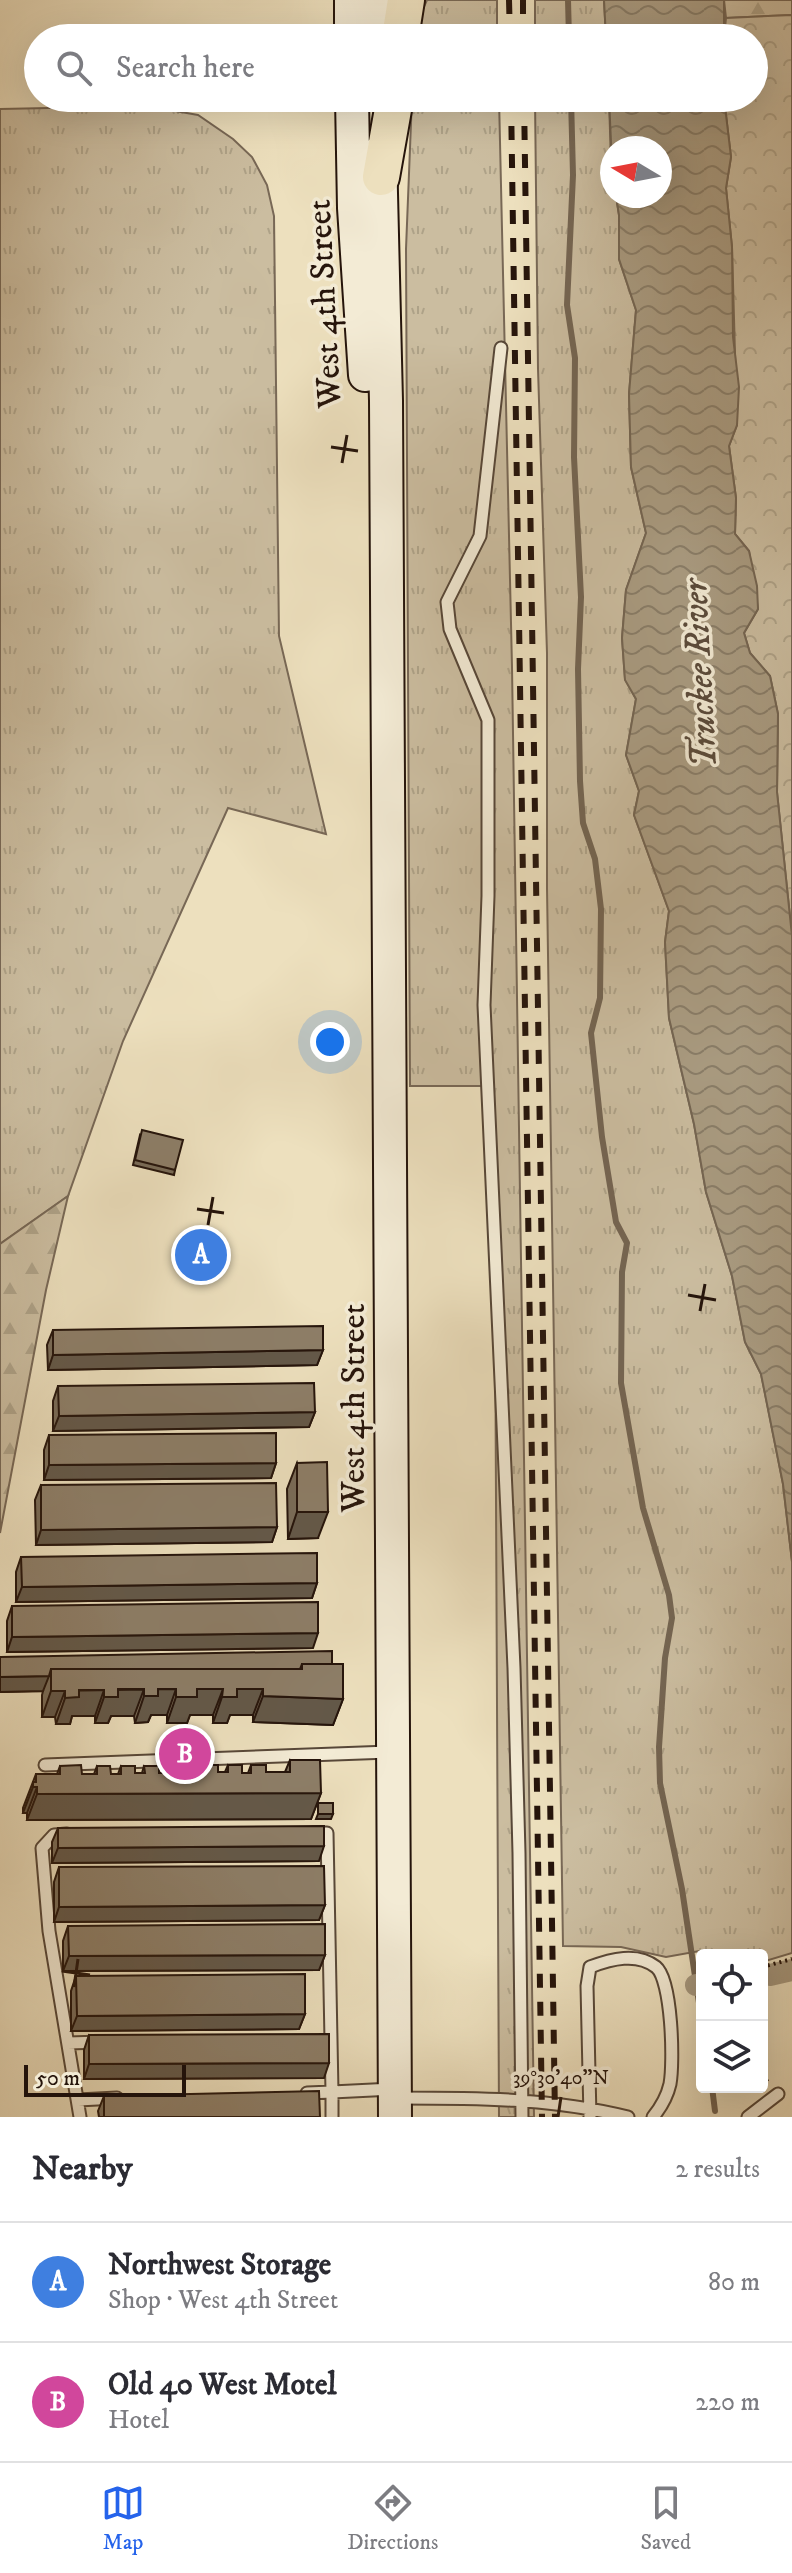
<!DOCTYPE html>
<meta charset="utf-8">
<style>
body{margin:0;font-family:"IM FELL DW Pica",serif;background:#f7f7f7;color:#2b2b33}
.controls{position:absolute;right:24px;bottom:24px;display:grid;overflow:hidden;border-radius:8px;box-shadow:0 8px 32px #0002}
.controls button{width:72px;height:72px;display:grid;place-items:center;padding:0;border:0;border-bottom:2px solid #e1e1e2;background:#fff;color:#2b2b33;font:40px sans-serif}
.compass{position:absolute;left:600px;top:136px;width:72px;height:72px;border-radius:50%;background:#fff;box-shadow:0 8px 32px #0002;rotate:280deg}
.scale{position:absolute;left:24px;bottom:20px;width:162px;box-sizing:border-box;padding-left:8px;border:4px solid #25140b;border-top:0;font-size:22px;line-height:28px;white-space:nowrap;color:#25140b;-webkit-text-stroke:6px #f3ebd5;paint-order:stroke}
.you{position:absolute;left:330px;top:1042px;width:28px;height:28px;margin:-20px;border:6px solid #fff;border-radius:50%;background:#1a73e8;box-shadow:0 0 0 12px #1a73e833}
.badge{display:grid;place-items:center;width:52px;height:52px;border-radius:50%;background:#2563eb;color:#fff;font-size:26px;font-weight:700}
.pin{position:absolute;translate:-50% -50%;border:4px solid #fff;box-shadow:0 2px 8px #0006}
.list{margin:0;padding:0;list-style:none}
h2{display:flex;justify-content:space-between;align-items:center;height:104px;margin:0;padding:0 32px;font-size:34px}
h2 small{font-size:26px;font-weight:400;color:#7c7c81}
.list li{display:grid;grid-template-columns:52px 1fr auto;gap:24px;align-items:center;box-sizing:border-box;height:120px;padding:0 32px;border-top:2px solid #e1e1e2}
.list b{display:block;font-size:30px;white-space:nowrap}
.list p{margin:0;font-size:26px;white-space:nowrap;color:#7c7c81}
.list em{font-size:26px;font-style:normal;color:#7c7c81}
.icon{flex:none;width:44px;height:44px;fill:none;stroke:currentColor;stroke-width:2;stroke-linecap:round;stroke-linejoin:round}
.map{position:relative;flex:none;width:792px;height:2117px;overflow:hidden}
.search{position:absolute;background:#fff;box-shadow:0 8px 32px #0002;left:24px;right:24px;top:24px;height:88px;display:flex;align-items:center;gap:20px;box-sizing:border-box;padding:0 28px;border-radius:44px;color:#7c7c81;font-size:30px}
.sheet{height:344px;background:#fff}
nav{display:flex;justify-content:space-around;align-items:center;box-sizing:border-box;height:112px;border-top:2px solid #e1e1e2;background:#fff;font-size:22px;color:#7c7c81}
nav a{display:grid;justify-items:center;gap:4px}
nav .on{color:#2563eb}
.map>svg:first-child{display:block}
.grass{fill:url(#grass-tufts);stroke:#786856;stroke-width:2}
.forest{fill:url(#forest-firs);stroke:#786856;stroke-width:2}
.park{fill:url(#park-crowns);stroke:#786856;stroke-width:2}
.water{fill:url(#water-waves);stroke:#746552;stroke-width:2}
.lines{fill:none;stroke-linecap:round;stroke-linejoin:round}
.stream{stroke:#746552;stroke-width:6}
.canal{stroke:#a99b81;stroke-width:22}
.lane-casing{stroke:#574738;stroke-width:15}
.secondary-casing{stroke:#25140b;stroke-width:36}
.primary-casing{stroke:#25140b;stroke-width:40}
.path{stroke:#25140b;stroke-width:4;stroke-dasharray:2 4;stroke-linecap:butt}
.lane{stroke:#f3ebd5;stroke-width:11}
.secondary{stroke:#f3ebd5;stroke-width:32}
.primary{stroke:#ede0be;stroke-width:36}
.rail{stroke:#25140b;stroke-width:6;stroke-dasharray:14 14;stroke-linecap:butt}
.wall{fill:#796c59;stroke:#25140b;stroke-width:2}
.shaded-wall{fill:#635849;stroke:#25140b;stroke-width:2}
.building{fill:#8d7e68;stroke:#25140b;stroke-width:2}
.ticks{fill:none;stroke:#25140b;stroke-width:3}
.labels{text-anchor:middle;stroke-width:7;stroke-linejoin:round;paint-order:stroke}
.street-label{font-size:34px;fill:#25140b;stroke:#f3ebd5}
.water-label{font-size:36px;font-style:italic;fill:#5a4a3a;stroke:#f3ebd5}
.ticks-label{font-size:20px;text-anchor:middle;fill:#25140b;stroke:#f3ebd5;stroke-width:7;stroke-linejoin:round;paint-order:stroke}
</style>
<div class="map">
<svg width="792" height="2117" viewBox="0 0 792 2117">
<defs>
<pattern id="grass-tufts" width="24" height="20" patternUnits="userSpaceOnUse" patternTransform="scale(2)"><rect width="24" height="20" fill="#cbbda0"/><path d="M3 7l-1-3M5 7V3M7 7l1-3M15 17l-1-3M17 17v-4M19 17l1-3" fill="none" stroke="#aea288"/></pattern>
<pattern id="forest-firs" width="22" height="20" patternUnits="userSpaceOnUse" patternTransform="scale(2)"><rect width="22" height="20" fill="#cbbda0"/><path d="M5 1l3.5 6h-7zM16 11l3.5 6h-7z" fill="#aea288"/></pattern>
<pattern id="park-crowns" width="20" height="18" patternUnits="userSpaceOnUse" patternTransform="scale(2)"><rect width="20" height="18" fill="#cbbda0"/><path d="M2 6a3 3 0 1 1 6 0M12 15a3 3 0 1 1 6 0" fill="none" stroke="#aea288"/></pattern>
<pattern id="water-waves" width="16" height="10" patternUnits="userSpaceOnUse" patternTransform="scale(2)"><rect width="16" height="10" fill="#a99b81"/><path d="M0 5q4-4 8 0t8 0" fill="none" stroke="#897d68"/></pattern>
</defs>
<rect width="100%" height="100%" fill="#ede0be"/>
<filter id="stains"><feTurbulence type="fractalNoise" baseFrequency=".0025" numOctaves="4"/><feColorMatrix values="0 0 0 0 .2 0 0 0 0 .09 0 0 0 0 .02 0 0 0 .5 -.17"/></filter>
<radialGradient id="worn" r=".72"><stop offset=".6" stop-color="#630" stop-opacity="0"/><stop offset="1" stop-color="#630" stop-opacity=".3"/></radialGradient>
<path class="grass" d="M427,0H497V38H417L418,20Z
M535,0H604L606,38H535Z
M412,98H499L512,667L534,2117H499L494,1086H410L406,249Z
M535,98H609L612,196H616L619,215V259L636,310L629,394L631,467L646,533L626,590L622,638L625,679L636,699L626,755L639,791L634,815L669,911L665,942L669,1018L694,1124L706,1192L732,1276L745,1342L761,1374L783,1484L792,1561V1953L762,1962V1955H712L705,1950L666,1957L621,1947L563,1946L547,888V653L538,369Z
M147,106L198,115L233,139L252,157L267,185L274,216L279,636L326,834L228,808L123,1041L68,1196L0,1244V109Z"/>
<path class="forest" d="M724,0H792V15L726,18Z
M68,1196L46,1290L0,1533V1244Z"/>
<path class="park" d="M792,15V936L777,792L778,714L770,676L750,653L744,633L758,609L749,551L735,534L736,498L729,446L737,425L732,247L726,188L731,157L724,98H754V38H724L726,18Z"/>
<path class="water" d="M604,0H724V38H606Z
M609,98H724L731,157L726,188L732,247L733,337L739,387L737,425L729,446L736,498L735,534L749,551L757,586L758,609L744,633L750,653L770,676L778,714L777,792L792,936V1562L783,1484L761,1374L745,1342L732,1276L706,1192L694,1124L669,1018L665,942L669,911L634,815L639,791L626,755L636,699L625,680L622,638L626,590L646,533L631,467L629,394L636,310L619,259V215L616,196H660V148H612V164Z"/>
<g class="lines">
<path class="stream" d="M568,0L569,38
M571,98L573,175L567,305L575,358L574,457L581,597L578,669L580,781L583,823L595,859L601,909L600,998L591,1033L602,1137L616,1222L627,1243L622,1272L621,1383L643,1508L669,1595L672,1618L665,1658L659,1747L660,1783L682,1889L702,2023
M712,2087L715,2111"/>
<path class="canal" d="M770,1975L792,1970
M696,1985L702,1984"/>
<defs>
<path id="lane" d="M501,348L480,536L447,602L450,629L488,720V896L484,1005L514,1668L519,1853L522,2117
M45,1765L389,1752
M312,1833H327L332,2092L393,2089
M67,1834L54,1835L42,1848L49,1931L80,2117
M68,2043L102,2042
M307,2093L332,2092V2117
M399,2098C477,2098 552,2098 628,2117
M78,2100L117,2098
M590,2117L587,1986L590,1967C611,1959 637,1952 656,1967C672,1980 674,2062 670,2084C667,2097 662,2106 653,2117
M748,2117L778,2094"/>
<path id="secondary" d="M351,0V38
M377,0L378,38
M352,98L354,208L365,375
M380,152L386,401L395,2117"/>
<path id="primary" d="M400,38L406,0
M381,177L395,98"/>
</defs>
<use href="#lane" class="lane-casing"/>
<use href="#secondary" class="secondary-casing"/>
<use href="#primary" class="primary-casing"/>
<path class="path" d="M762,1967L792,1959
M762,2076L769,2083"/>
<use href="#lane" class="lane"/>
<use href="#secondary" class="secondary"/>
<use href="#primary" class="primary"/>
<path class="rail" d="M509,0L510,38
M523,0V38
M511,98L542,2117
M524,98L555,2117"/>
</g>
<path class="wall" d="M140,1135L175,1170L174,1175L133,1165Z
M53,1330L323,1350L317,1365L48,1370L47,1345Z
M58,1386L315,1412L309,1427L53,1431V1401Z
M49,1435L276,1463L271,1478L44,1480V1450Z
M297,1463L318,1538L288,1539L287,1489Z
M41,1485L277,1527L272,1542L36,1545L35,1500Z
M21,1557L317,1583L312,1598L16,1602V1572Z
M12,1606L313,1648L7,1652V1621Z
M0,1657L332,1664L343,1699L333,1725L253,1722V1715H230L227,1723H213V1715H190L187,1723H167V1715H151L148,1722L135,1723L134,1716H111L108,1723H95V1716H72L70,1724H56L55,1717H42V1695L43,1691L0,1692Z
M290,1760L321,1793L311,1819L27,1820V1813H23V1808L36,1774H57L60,1766L82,1774H94L97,1766L111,1774H118L121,1766L135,1773H142L144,1766L159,1773H167L170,1766L192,1773H201L204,1765L218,1772H225L228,1765L242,1773H248L251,1765L266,1772H285Z
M58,1828L319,1861L52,1863V1842Z
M59,1867L325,1905L319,1920L54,1922V1882Z
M68,1926L325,1955L319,1970L63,1971V1941Z
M76,1976L305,2014L299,2029L71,2031V1991Z
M89,2035L324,2078L84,2079V2050Z
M104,2096L320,2117H99L98,2111Z"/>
<path class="shaded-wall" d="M323,1350L317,1365L48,1370L53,1355Z
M315,1412L309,1427L53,1431L59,1416Z
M276,1463L271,1478L44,1480L49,1465Z
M297,1512H328L318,1538L288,1539Z
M277,1527L272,1542L36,1545L41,1530Z
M317,1583L312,1598L16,1602L22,1587Z
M318,1633L313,1648L7,1652L12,1637Z
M49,1676L43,1691L0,1692V1677Z
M144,1689L134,1716H111L108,1723H95L104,1697V1690L95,1716H72L70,1724H56L65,1698V1691L55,1717H42L51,1691L176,1689L167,1715H151L148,1722L135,1723L144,1696Z
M197,1689H223L213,1715H190L187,1723H167L176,1697Z
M237,1689H263L253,1715H230L227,1723H213L222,1697Z
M263,1696L343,1699L333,1725L253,1722Z
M33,1787H37L27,1813H23Z
M321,1793L311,1819L27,1820L37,1794Z
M318,1814H333L331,1819H316Z
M324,1846L319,1861L52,1863L58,1848Z
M325,1905L319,1920L54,1922L59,1907Z
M325,1955L319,1970L63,1971L69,1956Z
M305,2014L299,2029L71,2031L77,2016Z
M329,2063L324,2078L84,2079L89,2064Z"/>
<path class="building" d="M142,1130L183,1140L175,1170L135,1160Z
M323,1326V1350L53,1355V1330Z
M314,1383L315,1412L59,1416L58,1386Z
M276,1433V1463L49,1465V1435Z
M327,1462L328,1512H297V1463Z
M276,1483L277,1527L41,1530V1485Z
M317,1553V1583L22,1587L21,1557Z
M318,1602V1633L12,1637V1606Z
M332,1651V1664H302L300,1669H51L49,1676L0,1677V1657Z
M302,1664H343V1699L263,1696V1689H237V1697H222L223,1689H197V1697H176V1689H158V1696H144V1689H118V1697H104V1690H79V1697L65,1698V1691H51V1669H302Z
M290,1760H320L321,1793L37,1794V1787H33V1782H36V1774H60V1766L81,1765L82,1774H97V1766H110L111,1774H121V1766H135V1773H145L144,1766H159V1773H170V1766L192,1765V1773H204V1765H218V1772H228V1765H242V1773H251V1765H266V1772H290Z
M318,1803H333V1814H318Z
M324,1826V1846L58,1848V1828Z
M324,1866L325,1905L59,1907V1867Z
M325,1924V1955L69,1956L68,1926Z
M305,1974V2014L77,2016L76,1976Z
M329,2034V2063L89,2064V2035Z
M319,2091L320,2117H104V2096Z"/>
<path class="ticks" d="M331,447L358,451M342,463L347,435M197,1209L224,1213M208,1225L213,1197M688,1295L716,1300M700,1311L705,1284M62,1971L90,1975M74,1987L78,1959M558,2117L561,2097"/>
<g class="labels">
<g class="street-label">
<text transform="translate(323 304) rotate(-93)" y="12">West 4th Street</text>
<text transform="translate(352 1408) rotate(-90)" y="12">West 4th Street</text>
</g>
<g class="water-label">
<text transform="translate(698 674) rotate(-93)" y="13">Truckee River</text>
</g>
</g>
<g class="ticks-label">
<text x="561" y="2084">39°30'40"N</text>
</g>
<rect width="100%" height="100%" filter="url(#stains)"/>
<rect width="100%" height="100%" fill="url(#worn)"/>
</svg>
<div class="controls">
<button><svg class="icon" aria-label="locate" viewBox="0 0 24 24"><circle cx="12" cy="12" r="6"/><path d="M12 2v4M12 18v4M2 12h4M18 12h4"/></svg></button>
<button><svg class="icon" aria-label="layers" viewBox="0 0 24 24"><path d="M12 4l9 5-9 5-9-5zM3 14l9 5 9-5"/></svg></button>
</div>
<svg class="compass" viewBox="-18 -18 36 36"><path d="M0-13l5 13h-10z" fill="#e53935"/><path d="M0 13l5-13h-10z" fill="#7c7c81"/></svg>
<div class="scale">50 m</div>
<div class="you"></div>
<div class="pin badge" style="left:201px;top:1255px;background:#3f7fe0">A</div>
<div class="pin badge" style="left:185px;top:1754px;background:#d1479c">B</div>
<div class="search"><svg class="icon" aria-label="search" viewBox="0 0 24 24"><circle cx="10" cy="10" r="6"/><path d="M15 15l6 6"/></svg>Search here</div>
</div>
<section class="sheet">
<h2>Nearby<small>2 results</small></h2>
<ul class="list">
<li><span class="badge" style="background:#3f7fe0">A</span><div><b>Northwest Storage</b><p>Shop · West 4th Street</p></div><em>80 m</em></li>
<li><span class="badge" style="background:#d1479c">B</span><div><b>Old 40 West Motel</b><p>Hotel</p></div><em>220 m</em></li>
</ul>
</section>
<nav>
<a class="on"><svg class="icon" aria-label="map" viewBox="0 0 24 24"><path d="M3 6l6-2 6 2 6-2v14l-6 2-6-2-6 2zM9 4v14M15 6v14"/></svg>Map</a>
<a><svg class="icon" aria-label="directions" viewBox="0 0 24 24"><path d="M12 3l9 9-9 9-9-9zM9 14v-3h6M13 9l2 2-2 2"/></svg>Directions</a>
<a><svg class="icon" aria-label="saved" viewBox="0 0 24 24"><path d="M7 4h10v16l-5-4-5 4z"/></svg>Saved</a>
</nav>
